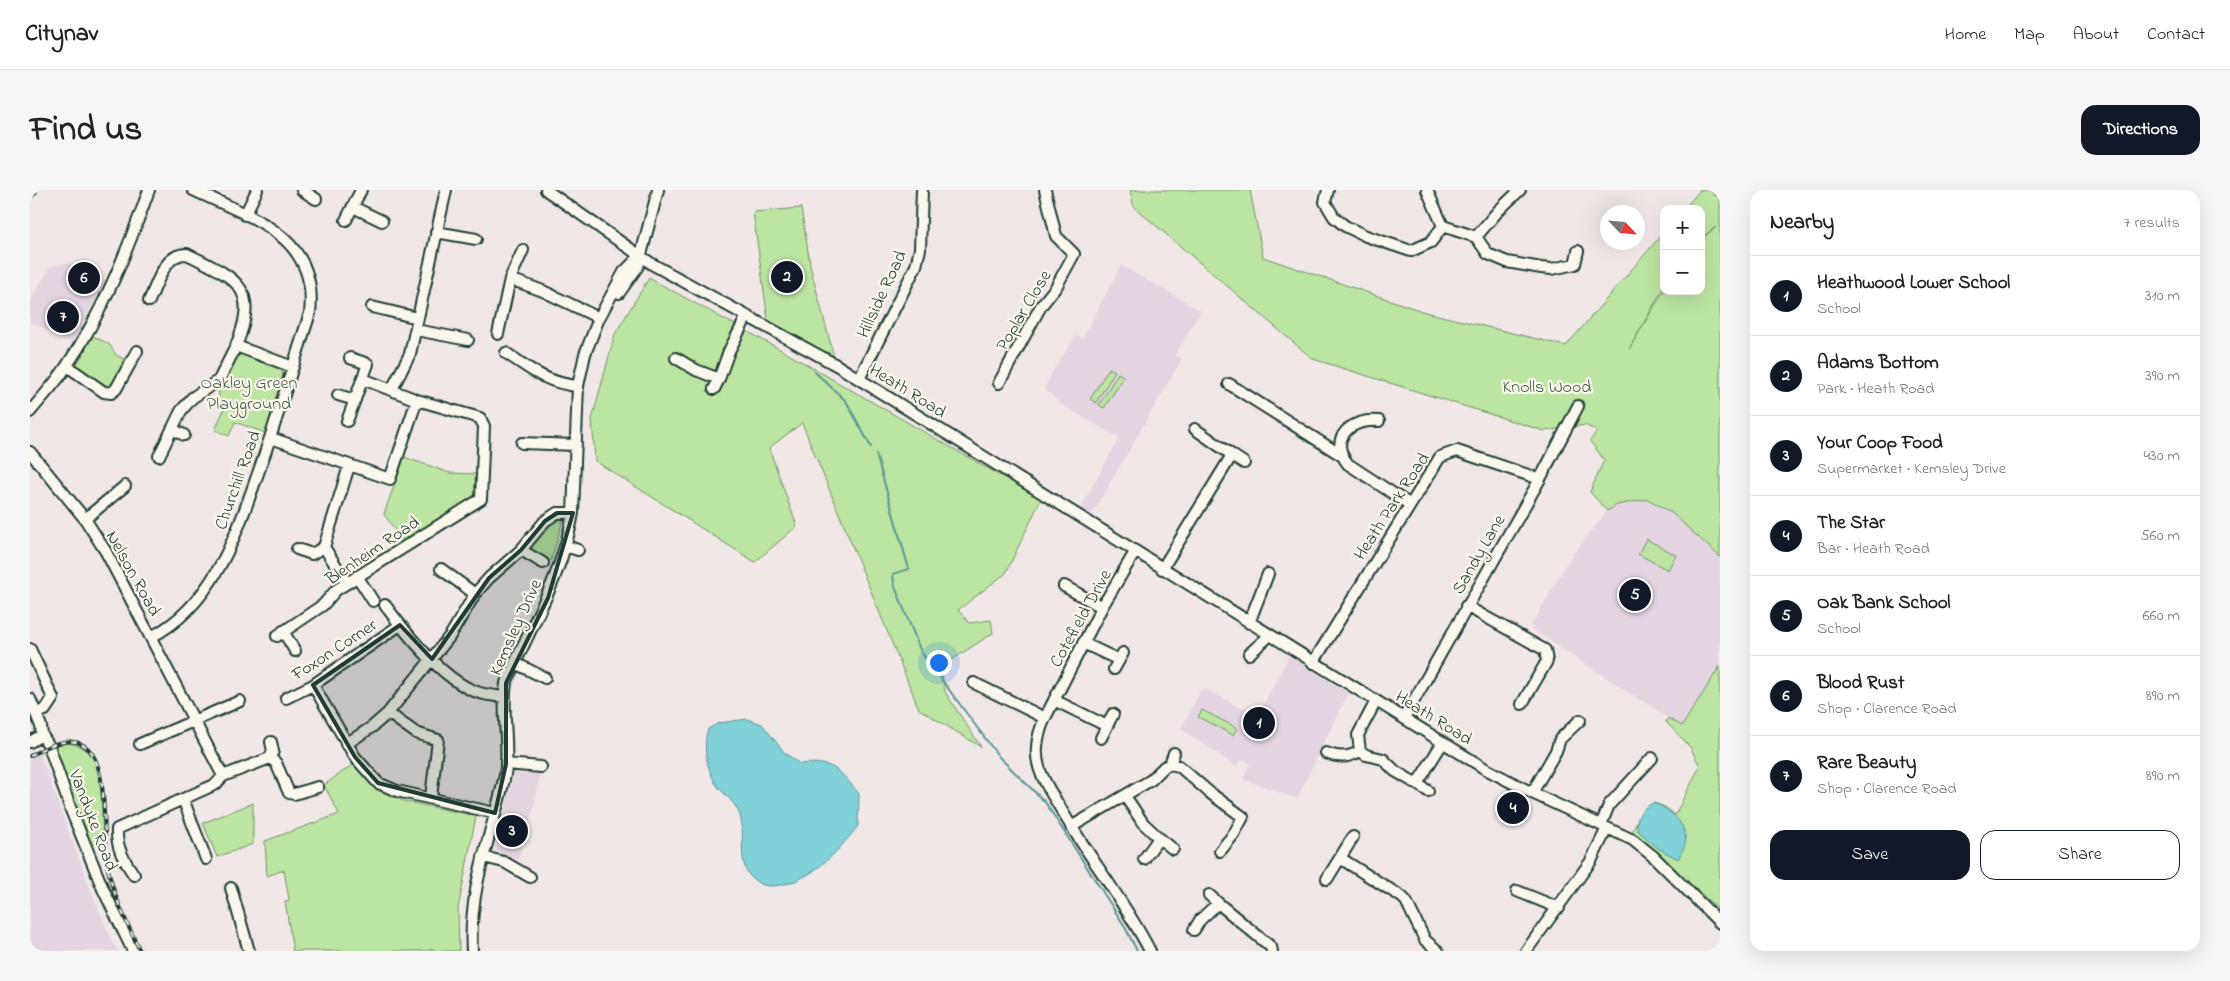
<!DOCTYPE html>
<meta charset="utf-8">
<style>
body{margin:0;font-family:"Indie Flower",sans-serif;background:#f6f6f6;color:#222}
.controls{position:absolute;right:15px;top:15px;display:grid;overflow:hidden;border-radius:10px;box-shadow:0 5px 20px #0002}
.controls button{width:45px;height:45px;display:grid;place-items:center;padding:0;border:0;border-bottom:1px solid #e0e0e0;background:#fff;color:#222;font:25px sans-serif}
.compass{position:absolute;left:1570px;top:15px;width:45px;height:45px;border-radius:50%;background:#fff;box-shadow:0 5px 20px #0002;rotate:116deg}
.you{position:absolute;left:908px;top:472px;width:18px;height:18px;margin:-12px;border:4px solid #fff;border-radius:50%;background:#1a73e8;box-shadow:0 0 0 8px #1a73e833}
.badge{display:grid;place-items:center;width:32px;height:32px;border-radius:50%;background:#111827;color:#fff;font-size:16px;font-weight:700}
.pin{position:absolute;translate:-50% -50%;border:2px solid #fff;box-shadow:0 1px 5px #0006}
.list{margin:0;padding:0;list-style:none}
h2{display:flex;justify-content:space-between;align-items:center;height:65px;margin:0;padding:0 20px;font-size:21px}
h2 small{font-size:16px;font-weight:400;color:#767676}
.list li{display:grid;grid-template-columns:32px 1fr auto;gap:15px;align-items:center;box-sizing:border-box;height:80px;padding:0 20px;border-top:1px solid #e0e0e0}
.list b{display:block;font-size:19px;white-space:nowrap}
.list p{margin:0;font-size:16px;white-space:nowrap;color:#767676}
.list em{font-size:16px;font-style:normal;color:#767676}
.actions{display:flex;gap:10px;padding:15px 20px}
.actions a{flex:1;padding:11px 0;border:1px solid #111827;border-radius:15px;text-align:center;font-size:18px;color:#111827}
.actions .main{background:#111827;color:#fff}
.map{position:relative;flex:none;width:1690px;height:761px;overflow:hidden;border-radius:15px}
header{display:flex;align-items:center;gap:30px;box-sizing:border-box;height:70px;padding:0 25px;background:#fff;border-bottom:1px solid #e0e0e0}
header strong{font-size:24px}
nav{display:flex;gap:28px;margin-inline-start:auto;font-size:18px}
.intro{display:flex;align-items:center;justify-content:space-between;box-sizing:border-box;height:120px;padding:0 30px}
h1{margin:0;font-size:35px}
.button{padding:12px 22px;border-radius:15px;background:#111827;color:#fff;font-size:18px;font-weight:700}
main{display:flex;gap:30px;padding:0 30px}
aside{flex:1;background:#fff;border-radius:15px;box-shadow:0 5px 20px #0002}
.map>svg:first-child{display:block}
.built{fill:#e4d4e2}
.green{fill:#bce5a1;stroke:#6e916a}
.water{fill:#80d1d8;stroke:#599696}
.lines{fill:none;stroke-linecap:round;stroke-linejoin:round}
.stream{stroke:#599696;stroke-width:2}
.minor-casing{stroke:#1f3d34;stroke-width:14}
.minor{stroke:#fbf7ec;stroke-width:10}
.rail-casing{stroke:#1f3d34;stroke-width:4}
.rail{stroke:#fbf7ec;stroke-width:2;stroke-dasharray:5.5;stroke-linecap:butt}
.marked{fill:#1f3d34;fill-opacity:0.2;stroke:#1f3d34;stroke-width:4;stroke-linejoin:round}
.labels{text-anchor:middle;stroke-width:4.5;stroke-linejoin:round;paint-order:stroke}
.street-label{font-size:18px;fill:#1f3d34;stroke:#fbf7ec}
.park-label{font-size:18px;fill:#3e5f4a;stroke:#fbf7ec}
</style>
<header>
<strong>Citynav</strong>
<nav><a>Home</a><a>Map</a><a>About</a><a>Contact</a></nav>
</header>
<div class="intro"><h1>Find us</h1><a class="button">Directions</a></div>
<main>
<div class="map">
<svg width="1690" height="761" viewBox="0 0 1690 761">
<rect width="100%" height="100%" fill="#f1e7e7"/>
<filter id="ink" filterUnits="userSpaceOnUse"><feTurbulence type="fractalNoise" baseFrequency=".02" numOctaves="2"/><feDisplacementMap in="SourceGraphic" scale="10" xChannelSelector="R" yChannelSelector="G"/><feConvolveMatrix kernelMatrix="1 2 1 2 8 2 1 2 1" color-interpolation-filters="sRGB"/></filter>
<g filter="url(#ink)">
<path class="built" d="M32,73L47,75L76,90L43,153L0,132V111L20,77Z
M1091,75L1171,121L1145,165L1152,169L1061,326L1050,319L1089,248L1035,217L1014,199L1024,179L1046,146L1053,148Z
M1618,309L1643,324L1690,367V476L1652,537L1500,438L1538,371L1577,321L1587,315Z
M1259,465L1318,503L1267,609L1213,589L1220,573L1212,569L1207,577L1151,539L1172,498L1228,526Z
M9,563L60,698L83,754L89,761H0V568Z
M484,582L510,583L505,614L488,670L465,661Z"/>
<path class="green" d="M1100,0H1220L1233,67L1395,122L1536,156L1634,42V97L1599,159L1634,100V101H1671V49L1686,37L1671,48V19H1654L1670,0H1682L1683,5L1690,6V367L1643,324L1618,309L1587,315L1577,321L1560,302L1574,270L1560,251L1567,241L1555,235L1514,241L1283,169L1104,17Z
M771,18L781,80L804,167L738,130L723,22Z
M619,88L753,161L1011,309L976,383L928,420L939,433L961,430L963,443L911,477L915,502L951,557L889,519L772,233L739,258L767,336L725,372L565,271L562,229L585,144Z
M63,146L79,154L86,165L98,171L85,196L76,199L47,179L46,176Z
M213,164L248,176L252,180L253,185L235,243L205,232L199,246L185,240L195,217L187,213L189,203L186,198L197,186L207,166Z
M1079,178L1085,181L1066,213L1060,209Z
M1088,183L1094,187L1074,218L1069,215Z
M374,267L420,283L447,284L446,306L373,352L354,324Z
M533,329L521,371L499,359C508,346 516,331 533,329Z
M1616,349L1646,365L1638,380L1608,364Z
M1690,476V721L1603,641C1608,628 1611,618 1624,613L1635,617L1645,625L1670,576L1660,557L1636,532L1638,528L1652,536Z
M1172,520L1207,538L1203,545L1168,527Z
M34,553C47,553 60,560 66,572C72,585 72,634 73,651L61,656L25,556Z
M325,573L346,595L373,611L446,626L428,719L429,761H405L404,759L396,761H263L255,711L259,710L254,680L237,686L235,651L309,624L294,595Z
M223,613V654L187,667L173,633Z"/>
<path class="water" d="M717,529L732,534L754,562L770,574C802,570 810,580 829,604L828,636C807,663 777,696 740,696C731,696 720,689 716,680C708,661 717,639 708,620C703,611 695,605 688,597C677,581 672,557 678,539L689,533Z
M1624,613C1641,620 1658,634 1655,654C1654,659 1650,665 1648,669L1629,659L1608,641C1604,628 1612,617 1624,613Z"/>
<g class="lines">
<path class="stream" d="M785,182L816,211L841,257
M846,264L879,379L863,384L864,394L891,462L969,567L1015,612L1094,735L1107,761"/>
<defs>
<path id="minor" d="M272,0L286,9
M516,0L622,74L808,176L1454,578L1502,603L1603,650L1624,667L1690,733
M1298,0L1295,12L1304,27L1315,36L1336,46L1381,61L1401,52L1413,36
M1397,0L1413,36L1446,47L1468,21L1490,0
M0,1L1,0
M323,17L352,31
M215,25L227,0
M316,30L331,0
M406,42L446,49
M1446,47L1458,64L1477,72L1511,78L1522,79L1545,74L1548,61
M480,89L493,60
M589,103L608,76L628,0
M119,111C127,95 134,63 157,64C207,89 230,97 206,156L263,177
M342,117L388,128
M386,140L438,150
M468,144L480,89L513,101L569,128
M476,163C501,180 517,193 548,196
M646,168L666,180L689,189L699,161L717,126
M37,176L74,202L81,203L86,199L107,161
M829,189L886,76L890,59L892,0
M969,193L1011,116L1026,97L1044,64L1026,46L1015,0
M1199,194L1311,265
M362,199L380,164L416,0
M684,199L689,189
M308,205L325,210
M0,222C12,207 26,193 36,177C73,123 97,61 119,0
M317,231L338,174L320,168
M1349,231C1322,228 1297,248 1318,274L1379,314
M142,239L154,245
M241,248L360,289L387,210L333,189
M492,253L546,255
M0,262L55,329L76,362L193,586
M1202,265L1214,273
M129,266L151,221L162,208L189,190L206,156
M55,329L95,296
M536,356L548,360
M267,359L282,364L294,357
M491,360L513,373
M1105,362L1072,417L1015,528C1008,543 1004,560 1009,577C1013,592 1024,607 1032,621C1060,669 1095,712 1120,761
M411,379L445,404
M1132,379L1202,265L1165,239
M327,386L343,411
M317,393L294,357L319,276
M1034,396L1072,417
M355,415C375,442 414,491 447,502C455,505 466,506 474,507
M1436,416L1515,460L1517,471L1492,514
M1219,433L1238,384
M253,441L265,461
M247,446L293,415L306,400L451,309L454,236L450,228L387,210
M121,447C186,414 208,339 231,275C248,225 264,173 280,123C289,45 220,27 163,0
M1053,453L1089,470L1093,463
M0,459L23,508L15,520L6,523
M1219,464L1239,446
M485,473L515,488
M1283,473L1410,267L1427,261L1510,289
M1084,479L1089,470
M944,493L1015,528
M283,495L325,567L348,593L367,601L465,623
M256,508L283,495L370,435
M0,509L11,536L12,545L19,556L41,620L73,699L103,761
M1024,510L1077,536L1083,524
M1346,511L1328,545L1330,561L1336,565L1353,569L1365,581L1387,594L1413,552
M358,523L386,543L408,550L401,607
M1374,528L1510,289L1548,216
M1071,548L1077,536
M0,552L12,545
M110,554L210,511
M316,554L342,537L358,523L420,446L445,404L459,388L491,360L515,331L527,323H543
M1296,563C1309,568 1318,568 1330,561
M240,568L243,561L241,552
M476,574L511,577
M1140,574L1144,563
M1387,594L1398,601
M1502,603L1526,561L1530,549L1550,530
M1095,606L1113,633L1129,648L1114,669
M153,609L176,669
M1571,635L1579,615L1622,568
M1041,637L1121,590L1134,577L1140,574L1149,576L1180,603L1213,627L1204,644L1190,661
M1129,648L1143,659
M453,667L474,672L500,687
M1310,668L1323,647
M104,685C94,670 86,658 87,639L186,594L193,586L240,568L246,573L259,603L264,604L288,597
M1297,689L1310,668L1372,707L1376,711L1395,750L1408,761
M201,698L219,761
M1487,701L1529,718
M1179,705L1188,713
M1164,740L1170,730L1188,713L1241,757L1242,761
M442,761C438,698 462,645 475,585C480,555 471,524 476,493C501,435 532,387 543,323L548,196L555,164L569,128L594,82L610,66
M1496,761L1561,671L1577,638"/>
</defs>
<use href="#minor" class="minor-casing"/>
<use href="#minor" class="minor"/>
<defs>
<path id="rail" d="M0,566C92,510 68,630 78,679C84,708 98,735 110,761"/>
</defs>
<use href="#rail" class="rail-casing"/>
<use href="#rail" class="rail"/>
</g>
</g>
<path class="marked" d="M527,323H543L518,408L476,493V574L465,623L348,593L325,567L283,495L370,435L402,469L459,388L491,360L515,331Z"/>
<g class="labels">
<g class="street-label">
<text transform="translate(851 104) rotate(-65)" y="6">Hillside Road</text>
<text transform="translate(993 120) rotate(-59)" y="6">Poplar Close</text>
<text transform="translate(878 200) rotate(32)" y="6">Heath Road</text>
<text transform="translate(207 290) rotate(-70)" y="6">Churchill Road</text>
<text transform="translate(1361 316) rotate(-57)" y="6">Heath Park Road</text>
<text transform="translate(342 360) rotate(-34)" y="6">Blenheim Road</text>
<text transform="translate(1448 364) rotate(-60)" y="6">Sandy Lane</text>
<text transform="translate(104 383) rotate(61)" y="6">Nelson Road</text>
<text transform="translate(1050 428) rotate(-61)" y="6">Cotefield Drive</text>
<text transform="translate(485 437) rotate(-66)" y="6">Kemsley Drive</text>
<text transform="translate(304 459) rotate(-33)" y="6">Foxon Corner</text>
<text transform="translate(1404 527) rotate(32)" y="6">Heath Road</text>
<text transform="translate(64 630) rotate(69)" y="6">Vandyke Road</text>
</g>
<g class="park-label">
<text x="219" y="198">Oakley Green<tspan x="219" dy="21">Playground</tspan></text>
<text x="1517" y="202">Knolls Wood</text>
</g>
</g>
</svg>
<div class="controls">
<button>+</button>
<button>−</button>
</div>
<svg class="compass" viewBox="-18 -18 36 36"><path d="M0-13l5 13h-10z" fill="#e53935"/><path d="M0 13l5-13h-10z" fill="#767676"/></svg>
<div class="you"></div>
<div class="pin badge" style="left:1229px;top:533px">1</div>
<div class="pin badge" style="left:757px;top:87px">2</div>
<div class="pin badge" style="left:482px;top:641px">3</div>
<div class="pin badge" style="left:1483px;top:618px">4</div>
<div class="pin badge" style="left:1605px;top:405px">5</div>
<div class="pin badge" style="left:54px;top:88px">6</div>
<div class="pin badge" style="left:33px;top:127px">7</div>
</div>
<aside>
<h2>Nearby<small>7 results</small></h2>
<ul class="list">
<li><span class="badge">1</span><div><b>Heathwood Lower School</b><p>School</p></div><em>310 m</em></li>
<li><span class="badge">2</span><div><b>Adams Bottom</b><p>Park · Heath Road</p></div><em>390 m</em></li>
<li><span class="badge">3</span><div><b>Your Coop Food</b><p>Supermarket · Kemsley Drive</p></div><em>430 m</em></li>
<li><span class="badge">4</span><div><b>The Star</b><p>Bar · Heath Road</p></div><em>560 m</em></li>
<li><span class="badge">5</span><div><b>Oak Bank School</b><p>School</p></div><em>660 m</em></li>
<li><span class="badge">6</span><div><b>Blood Rust</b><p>Shop · Clarence Road</p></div><em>890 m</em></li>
<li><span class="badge">7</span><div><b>Rare Beauty</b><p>Shop · Clarence Road</p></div><em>890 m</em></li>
</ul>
<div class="actions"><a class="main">Save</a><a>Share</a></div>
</aside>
</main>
